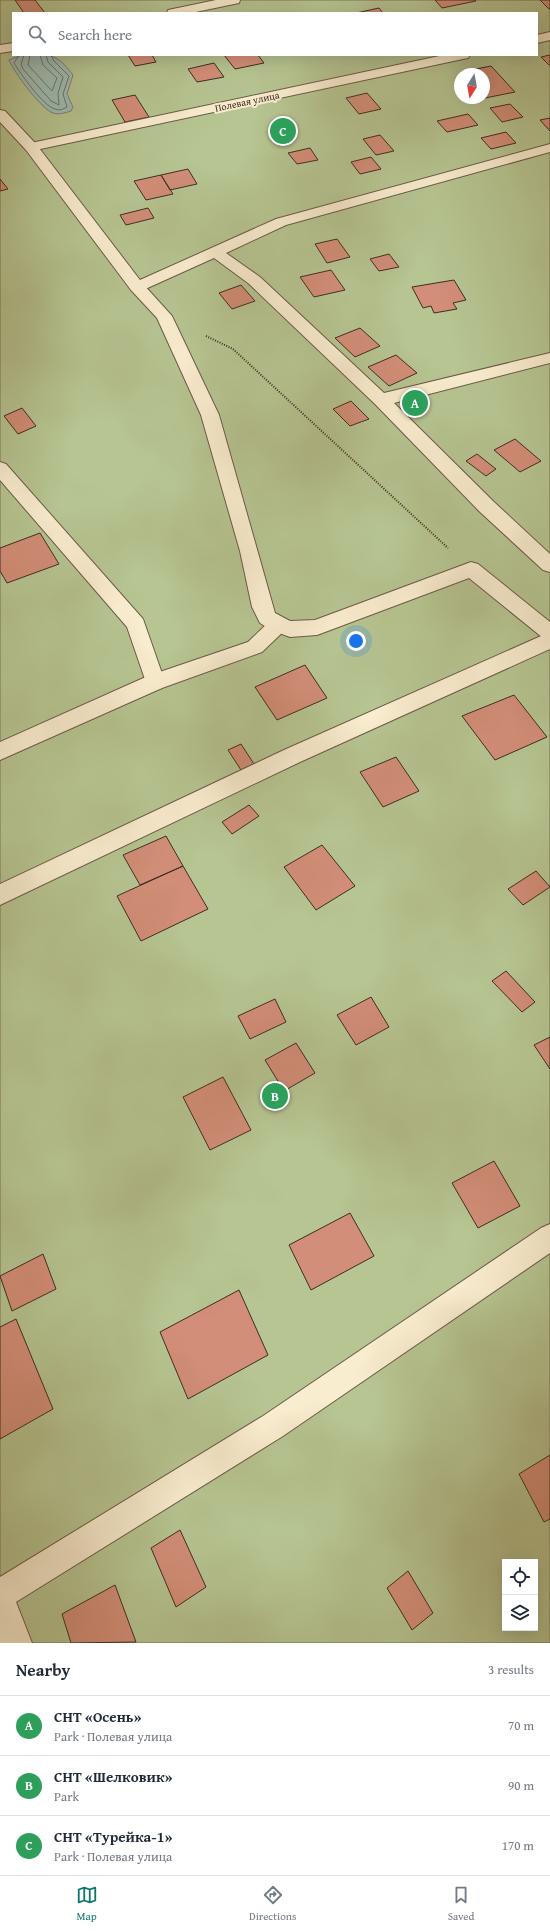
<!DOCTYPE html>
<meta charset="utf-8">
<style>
body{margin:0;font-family:"Gentium Book Plus",serif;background:#f2f2f3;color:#1f2937}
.controls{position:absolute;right:12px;bottom:12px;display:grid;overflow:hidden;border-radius:0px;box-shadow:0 4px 16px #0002}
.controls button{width:36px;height:36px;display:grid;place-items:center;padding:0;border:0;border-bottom:1px solid #e0e1e3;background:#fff;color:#1f2937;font:20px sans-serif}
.compass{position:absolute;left:454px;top:68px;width:36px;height:36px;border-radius:50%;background:#fff;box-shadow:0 4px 16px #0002;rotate:191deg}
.you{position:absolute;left:356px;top:641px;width:14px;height:14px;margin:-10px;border:3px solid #fff;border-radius:50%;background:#1a73e8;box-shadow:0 0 0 6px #1a73e833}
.badge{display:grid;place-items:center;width:26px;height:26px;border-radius:50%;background:#0f766e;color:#fff;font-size:13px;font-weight:700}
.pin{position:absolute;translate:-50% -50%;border:2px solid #fff;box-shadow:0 1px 4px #0006}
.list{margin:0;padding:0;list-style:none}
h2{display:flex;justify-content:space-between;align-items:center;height:52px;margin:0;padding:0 16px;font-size:17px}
h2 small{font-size:13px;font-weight:400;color:#747a83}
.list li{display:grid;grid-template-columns:26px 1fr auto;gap:12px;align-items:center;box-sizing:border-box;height:60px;padding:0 16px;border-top:1px solid #e0e1e3}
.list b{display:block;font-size:15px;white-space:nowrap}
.list p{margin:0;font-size:13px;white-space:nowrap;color:#747a83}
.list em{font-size:13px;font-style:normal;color:#747a83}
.icon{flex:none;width:22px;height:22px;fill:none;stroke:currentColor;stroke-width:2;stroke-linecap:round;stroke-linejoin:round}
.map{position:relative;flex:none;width:550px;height:1643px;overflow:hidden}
.search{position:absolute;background:#fff;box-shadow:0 4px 16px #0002;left:12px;right:12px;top:12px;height:44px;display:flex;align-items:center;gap:10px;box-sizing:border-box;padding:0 14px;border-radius:0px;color:#747a83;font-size:15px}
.sheet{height:232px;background:#fff}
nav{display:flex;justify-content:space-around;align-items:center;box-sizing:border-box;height:56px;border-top:1px solid #e0e1e3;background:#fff;font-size:11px;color:#747a83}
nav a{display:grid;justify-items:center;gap:2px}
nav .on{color:#0f766e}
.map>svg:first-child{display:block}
.green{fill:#b6c592;stroke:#7a795a;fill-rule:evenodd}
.water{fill:#9ebdb4;stroke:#78837a}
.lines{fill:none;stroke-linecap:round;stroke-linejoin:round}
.shore{stroke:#6e756c;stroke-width:1}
.building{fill:#d28e78;stroke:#3e2d23}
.service-casing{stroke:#6c5a48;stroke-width:2}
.minor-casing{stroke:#6c5a48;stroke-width:2}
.tertiary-casing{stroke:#6c5a48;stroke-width:2}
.path{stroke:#3e2d23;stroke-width:2;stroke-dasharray:1 1.5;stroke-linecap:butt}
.service{fill:#f9edcf;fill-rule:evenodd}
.minor{fill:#f9edcf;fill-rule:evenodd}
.tertiary{fill:#f9edcf;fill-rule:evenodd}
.labels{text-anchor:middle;stroke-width:4;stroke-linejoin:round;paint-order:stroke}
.far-street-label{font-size:10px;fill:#3e2d23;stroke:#f9edcf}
</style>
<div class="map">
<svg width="550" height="1643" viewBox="0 0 550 1643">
<rect width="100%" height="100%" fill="#f6e3b5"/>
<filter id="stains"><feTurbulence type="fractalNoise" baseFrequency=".005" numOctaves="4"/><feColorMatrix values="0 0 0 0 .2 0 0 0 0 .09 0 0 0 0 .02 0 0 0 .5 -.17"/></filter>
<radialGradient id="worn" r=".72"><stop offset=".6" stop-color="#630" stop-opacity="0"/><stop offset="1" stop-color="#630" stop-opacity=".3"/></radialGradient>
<path class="green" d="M0,0H550V1643H0ZM13,13H537V55H13ZM460,74H484V98H460ZM505,1562H535V1628H505Z"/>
<path class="water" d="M22,55C49,55 55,51 73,75L67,94L73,107L71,111C65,113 58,115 53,113C42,110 13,71 9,60Z"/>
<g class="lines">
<path class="shore" d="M19,55L14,63C21,74 43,106 55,109C60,111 63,109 67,107L63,94L69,76L54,61L51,55
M24,55L21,64L23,69L51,101L59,105L58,93L63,77L48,62L46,55
M30,55L28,65L52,91L57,78L43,65L40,55"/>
</g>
<path class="building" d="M15,0H35L45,13H24Z
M435,0H475L476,1L442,8Z
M540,0H550V9H549Z
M379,8L383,13H356Z
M128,55H152L156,62L135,66Z
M224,55H258L264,63L235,69Z
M550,55V66L541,57Z
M214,63L224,77L197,82L188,69Z
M491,66L515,92L485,98L484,74H463L461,72Z
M367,93L381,109L359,114L346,98Z
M135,95L149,117L125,122L112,100Z
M510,104L523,117L502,122L490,108Z
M468,114L478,125L447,132L437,121Z
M550,118V131L540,120Z
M506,132L516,143L491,149L481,138Z
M380,135L394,151L376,155L363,139Z
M310,148L318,160L297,164L288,153Z
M371,157L381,169L360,174L351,162Z
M188,169L197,184L170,190L161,175Z
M161,175L173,194L146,200L134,181Z
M0,179L8,189L0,191Z
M148,208L154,218L126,225L120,215Z
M337,239L350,257L327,263L315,244Z
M389,254L399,267L379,271L370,259Z
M331,270L345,290L314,297L300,277Z
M454,280L466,300L453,303L457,309L434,313L431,306L423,308L412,287Z
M241,285L255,301L232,309L219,293Z
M360,328L380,346L355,357L335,338Z
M396,355L417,373L389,386L368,367Z
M351,401L369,419L350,426L333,409Z
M22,408L36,426L18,434L4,416Z
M515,439L541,461L520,472L494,450Z
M477,454L496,469L486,476L466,461Z
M40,533L59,564L7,583L0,571V548Z
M305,665L327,698L277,720L255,687Z
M514,695L547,737L495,760L462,716Z
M241,744L254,764L241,770L228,750Z
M396,757L419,791L383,807L360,772Z
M249,805L259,816L232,834L222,822Z
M166,836L183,866L140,885L123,855Z
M322,845L355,886L316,910L284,867Z
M183,866L208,909L141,941L117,896Z
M536,871L550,887L523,905L508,889Z
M506,971L535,1002L522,1012L492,981Z
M371,997L389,1027L356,1045L337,1015Z
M275,999L286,1022L250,1039L238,1016Z
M550,1037V1069L534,1045Z
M296,1043L315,1073L284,1091L265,1060Z
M223,1077L251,1130L210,1150L183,1097Z
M494,1161L520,1206L478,1228L452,1183Z
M350,1213L374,1256L311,1290L289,1245Z
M43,1254L56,1289L12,1311L0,1276Z
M239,1290L268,1355L188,1399L160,1332Z
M16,1319L53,1409L0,1439V1327Z
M550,1455V1519L544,1522L519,1474Z
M180,1530L206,1587L176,1607L151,1548Z
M408,1571L433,1613L412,1630L387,1588Z
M115,1585L136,1642L71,1643L62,1614Z"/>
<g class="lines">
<defs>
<path id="service" d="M550,144V152L286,225L226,253L260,277L384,393L550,353V363L394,403L494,502L550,554V572L543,570L480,512L375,404L248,283L214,258L143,290L137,292L131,290L129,287L131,284L276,219Z
M0,462L6,464L143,619L165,682L162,688L155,690L148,688L127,627L0,480Z
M550,632V649L300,762L0,905V884L284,750Z
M550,1224V1253L283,1436L16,1602L32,1643H0V1577L263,1416L541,1228Z"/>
<path id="minor" d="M216,0H240L239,3L191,13H167L168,10Z
M550,32V40L537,43V35Z
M13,43V51L0,53V45Z
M444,55H470L468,58L463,59L31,151L26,150L24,147L26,144L31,143Z
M278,617L285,620L288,625L285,630L262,652L162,688L0,760V742L148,676L248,642L271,620Z"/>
<path id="tertiary" d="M0,110L5,111L36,144L143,284L172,316L219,415L275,613L290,621L315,620L471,562L478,564L550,622V641L543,638L469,578L317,635L290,637L271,630L260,623L252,607L240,551L201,415L157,318L131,290L26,150L0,122Z"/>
</defs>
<use href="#service" class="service-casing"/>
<use href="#minor" class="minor-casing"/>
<use href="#tertiary" class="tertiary-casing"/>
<path class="path" d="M206,336L233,349L448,548"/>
<use href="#service" class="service"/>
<use href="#minor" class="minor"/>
<use href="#tertiary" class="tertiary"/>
</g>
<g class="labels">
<g class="far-street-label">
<text transform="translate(247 101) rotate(-12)" y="4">Полевая улица</text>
</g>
</g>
<rect width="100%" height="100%" filter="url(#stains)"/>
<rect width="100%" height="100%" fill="url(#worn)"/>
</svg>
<div class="controls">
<button><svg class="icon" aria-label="locate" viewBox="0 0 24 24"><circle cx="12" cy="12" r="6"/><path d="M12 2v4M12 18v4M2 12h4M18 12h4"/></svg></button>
<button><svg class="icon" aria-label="layers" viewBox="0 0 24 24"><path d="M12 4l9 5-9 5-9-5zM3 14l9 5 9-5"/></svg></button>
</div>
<svg class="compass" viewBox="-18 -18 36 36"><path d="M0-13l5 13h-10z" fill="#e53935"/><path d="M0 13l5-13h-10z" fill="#747a83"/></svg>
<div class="you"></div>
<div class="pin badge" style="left:415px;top:403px;background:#2e9e5b">A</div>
<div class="pin badge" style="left:275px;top:1096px;background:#2e9e5b">B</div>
<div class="pin badge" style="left:283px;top:131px;background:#2e9e5b">C</div>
<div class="search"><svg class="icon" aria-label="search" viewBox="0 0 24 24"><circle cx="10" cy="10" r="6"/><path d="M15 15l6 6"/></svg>Search here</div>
</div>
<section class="sheet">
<h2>Nearby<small>3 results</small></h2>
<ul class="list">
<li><span class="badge" style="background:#2e9e5b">A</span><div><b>СНТ «Осень»</b><p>Park · Полевая улица</p></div><em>70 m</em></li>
<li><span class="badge" style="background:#2e9e5b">B</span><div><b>СНТ «Шелковик»</b><p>Park</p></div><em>90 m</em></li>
<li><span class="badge" style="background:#2e9e5b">C</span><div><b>СНТ «Турейка-1»</b><p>Park · Полевая улица</p></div><em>170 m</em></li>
</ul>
</section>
<nav>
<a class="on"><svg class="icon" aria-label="map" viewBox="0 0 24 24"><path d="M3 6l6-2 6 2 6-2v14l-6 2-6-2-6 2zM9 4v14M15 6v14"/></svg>Map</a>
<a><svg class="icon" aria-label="directions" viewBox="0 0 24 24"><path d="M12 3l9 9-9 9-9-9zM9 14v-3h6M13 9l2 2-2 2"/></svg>Directions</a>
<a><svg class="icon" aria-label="saved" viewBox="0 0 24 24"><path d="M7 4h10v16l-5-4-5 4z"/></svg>Saved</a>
</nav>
